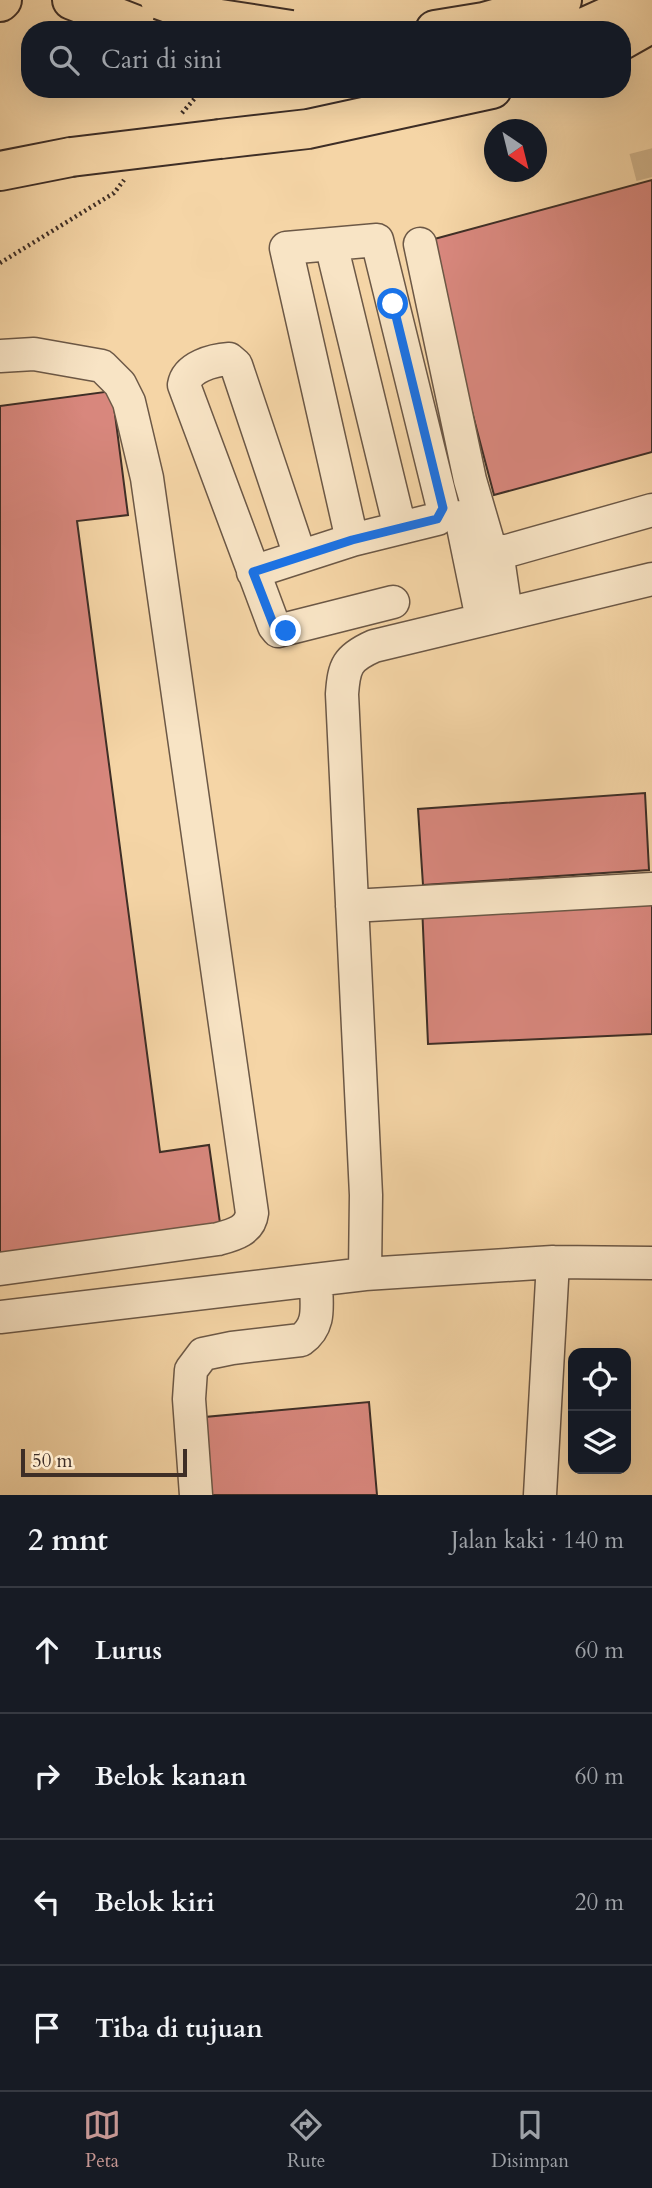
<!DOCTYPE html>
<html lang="id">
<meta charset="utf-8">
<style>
body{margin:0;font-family:Cardo,serif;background:#20242c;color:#f1f3f6}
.controls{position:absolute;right:21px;bottom:21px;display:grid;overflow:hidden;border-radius:14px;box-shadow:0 7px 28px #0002}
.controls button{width:63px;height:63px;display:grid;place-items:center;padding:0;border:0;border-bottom:2px solid #363941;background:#171b24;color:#f1f3f6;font:35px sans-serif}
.compass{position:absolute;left:484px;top:119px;width:63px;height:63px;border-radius:50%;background:#171b24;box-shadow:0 7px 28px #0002;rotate:145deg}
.scale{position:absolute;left:21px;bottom:18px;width:166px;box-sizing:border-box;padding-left:7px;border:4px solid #3e2e26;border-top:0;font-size:19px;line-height:24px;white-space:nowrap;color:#3e2e26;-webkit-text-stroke:5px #f8e4c5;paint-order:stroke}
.stop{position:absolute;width:21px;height:21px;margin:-16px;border:5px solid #1a73e8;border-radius:50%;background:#fff}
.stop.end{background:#1a73e8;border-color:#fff;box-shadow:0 2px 7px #0008}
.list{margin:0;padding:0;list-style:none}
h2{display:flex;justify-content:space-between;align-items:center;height:91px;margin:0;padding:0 28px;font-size:30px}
h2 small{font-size:23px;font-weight:400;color:#9ea1a6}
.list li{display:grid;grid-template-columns:46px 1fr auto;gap:21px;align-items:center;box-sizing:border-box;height:126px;padding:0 28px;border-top:2px solid #363941}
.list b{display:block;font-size:26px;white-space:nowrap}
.list em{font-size:23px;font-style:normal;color:#9ea1a6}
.icon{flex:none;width:38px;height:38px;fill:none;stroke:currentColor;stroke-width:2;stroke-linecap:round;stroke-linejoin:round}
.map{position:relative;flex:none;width:652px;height:1495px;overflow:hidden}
.search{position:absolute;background:#171b24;box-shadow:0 7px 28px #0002;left:21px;right:21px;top:21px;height:77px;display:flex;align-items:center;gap:18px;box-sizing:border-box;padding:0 24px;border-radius:28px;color:#9ea1a6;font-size:26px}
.sheet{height:595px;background:#171b24}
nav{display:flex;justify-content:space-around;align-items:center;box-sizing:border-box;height:98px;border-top:2px solid #363941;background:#171b24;font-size:19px;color:#9ea1a6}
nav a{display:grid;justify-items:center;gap:4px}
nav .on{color:#c59692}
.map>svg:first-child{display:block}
.building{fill:#d8877d;stroke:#3e2e26;stroke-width:2}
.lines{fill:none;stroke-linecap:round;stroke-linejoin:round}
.minor-tunnel{stroke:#d0b48c;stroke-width:32;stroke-dasharray:32 16;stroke-linecap:butt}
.minor-casing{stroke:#6c5846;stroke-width:35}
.highway-casing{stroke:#3e2e26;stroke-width:42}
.path{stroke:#3e2e26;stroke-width:4.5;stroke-dasharray:2 3.5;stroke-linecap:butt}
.minor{stroke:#f8e4c5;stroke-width:32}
.highway{stroke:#f5d5a6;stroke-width:38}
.highway-bridge-casing{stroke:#3e2e26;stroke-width:42;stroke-linecap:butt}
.highway-bridge{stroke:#f5d5a6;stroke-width:38}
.route{stroke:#1a73e8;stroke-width:9}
</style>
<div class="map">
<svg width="652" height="1495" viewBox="0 0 652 1495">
<rect width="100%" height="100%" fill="#f5d5a6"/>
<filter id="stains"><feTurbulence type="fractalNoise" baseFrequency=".00286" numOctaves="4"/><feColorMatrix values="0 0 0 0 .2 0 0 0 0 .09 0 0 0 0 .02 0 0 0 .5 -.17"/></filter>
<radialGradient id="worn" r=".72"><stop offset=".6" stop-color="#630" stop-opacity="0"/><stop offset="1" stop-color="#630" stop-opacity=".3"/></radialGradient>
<path class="building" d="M652,180V452L494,495L427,241Z
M112,391L128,515L77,521L160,1152L209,1145L221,1230L0,1260V406Z
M645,793L649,870L423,885L418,809Z
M652,894V1034L428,1044L422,905Z
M369,1402L377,1495H211L205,1417Z"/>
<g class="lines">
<path class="minor-tunnel" d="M645,150L652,177"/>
<defs>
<path id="minor" d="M331,244L400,528
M420,244L470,480L489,545L497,551H507L652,510
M0,356L34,354L102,366L120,384L129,402L147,478L252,1213C250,1231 233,1235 218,1239L0,1269
M461,517L482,619
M497,551L506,613
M300,556L236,365L229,359C213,360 187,367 184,385L274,626L278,631L393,602
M253,572L352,540L437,519L443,508L377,240L286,248L352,540
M352,906L652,889
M365,1274L553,1262L652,1263
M0,1317L365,1274L366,1195L342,694C344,666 347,658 374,646L652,579
M196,1495L189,1399L191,1370L203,1354L232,1348L301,1340C322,1325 316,1305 316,1280
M540,1495L553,1262"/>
<path id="highway" d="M72,0L149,30
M0,2L2,0
M435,30L484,22L562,0
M572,30L587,26L645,0
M622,40L652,23
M220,139L308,129L492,89
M0,171L71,157"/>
</defs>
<use href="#minor" class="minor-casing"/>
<use href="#highway" class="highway-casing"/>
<path class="path" d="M182,113L203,89
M0,263L114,193L124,180"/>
<use href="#minor" class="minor"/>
<use href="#highway" class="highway"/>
<defs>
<path id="highway-bridge" d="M160,0L207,17L291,30
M71,157L220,139"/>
</defs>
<use href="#highway-bridge" class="highway-bridge-casing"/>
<use href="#highway-bridge" class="highway-bridge"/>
</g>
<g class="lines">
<path class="route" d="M286,631H278L274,626L253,572L352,540L437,519L443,508L393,304"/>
</g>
<rect width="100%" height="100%" filter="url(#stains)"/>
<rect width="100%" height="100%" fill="url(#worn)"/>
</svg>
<div class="controls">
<button><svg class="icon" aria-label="locate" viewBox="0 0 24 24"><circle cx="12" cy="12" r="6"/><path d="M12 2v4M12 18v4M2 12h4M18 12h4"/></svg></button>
<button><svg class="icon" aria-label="layers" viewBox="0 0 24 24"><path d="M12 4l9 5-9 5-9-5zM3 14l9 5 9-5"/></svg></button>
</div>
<svg class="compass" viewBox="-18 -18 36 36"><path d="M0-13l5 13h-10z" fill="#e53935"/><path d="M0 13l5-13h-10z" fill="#9ea1a6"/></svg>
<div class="scale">50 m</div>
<div class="stop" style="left:393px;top:304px"></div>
<div class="stop end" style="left:286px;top:631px"></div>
<div class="search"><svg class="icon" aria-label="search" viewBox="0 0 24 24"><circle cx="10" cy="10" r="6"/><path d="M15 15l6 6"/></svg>Cari di sini</div>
</div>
<section class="sheet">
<h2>2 mnt<small>Jalan kaki · 140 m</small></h2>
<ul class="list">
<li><svg class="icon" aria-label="ahead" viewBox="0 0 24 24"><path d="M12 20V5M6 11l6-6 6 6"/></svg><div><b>Lurus</b></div><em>60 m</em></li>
<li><svg class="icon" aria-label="right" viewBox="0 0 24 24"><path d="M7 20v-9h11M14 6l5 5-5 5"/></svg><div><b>Belok kanan</b></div><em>60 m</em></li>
<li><svg class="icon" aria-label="left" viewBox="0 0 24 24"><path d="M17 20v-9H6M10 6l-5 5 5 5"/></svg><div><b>Belok kiri</b></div><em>20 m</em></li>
<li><svg class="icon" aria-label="arrive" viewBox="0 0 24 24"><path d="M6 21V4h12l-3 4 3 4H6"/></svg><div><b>Tiba di tujuan</b></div></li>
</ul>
</section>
<nav>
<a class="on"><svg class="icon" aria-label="map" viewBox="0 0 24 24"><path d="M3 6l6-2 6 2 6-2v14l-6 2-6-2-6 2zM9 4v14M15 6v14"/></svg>Peta</a>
<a><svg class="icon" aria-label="directions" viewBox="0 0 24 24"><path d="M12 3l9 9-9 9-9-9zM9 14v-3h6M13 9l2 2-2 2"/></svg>Rute</a>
<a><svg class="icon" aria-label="saved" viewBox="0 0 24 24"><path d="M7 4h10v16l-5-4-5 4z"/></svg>Disimpan</a>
</nav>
